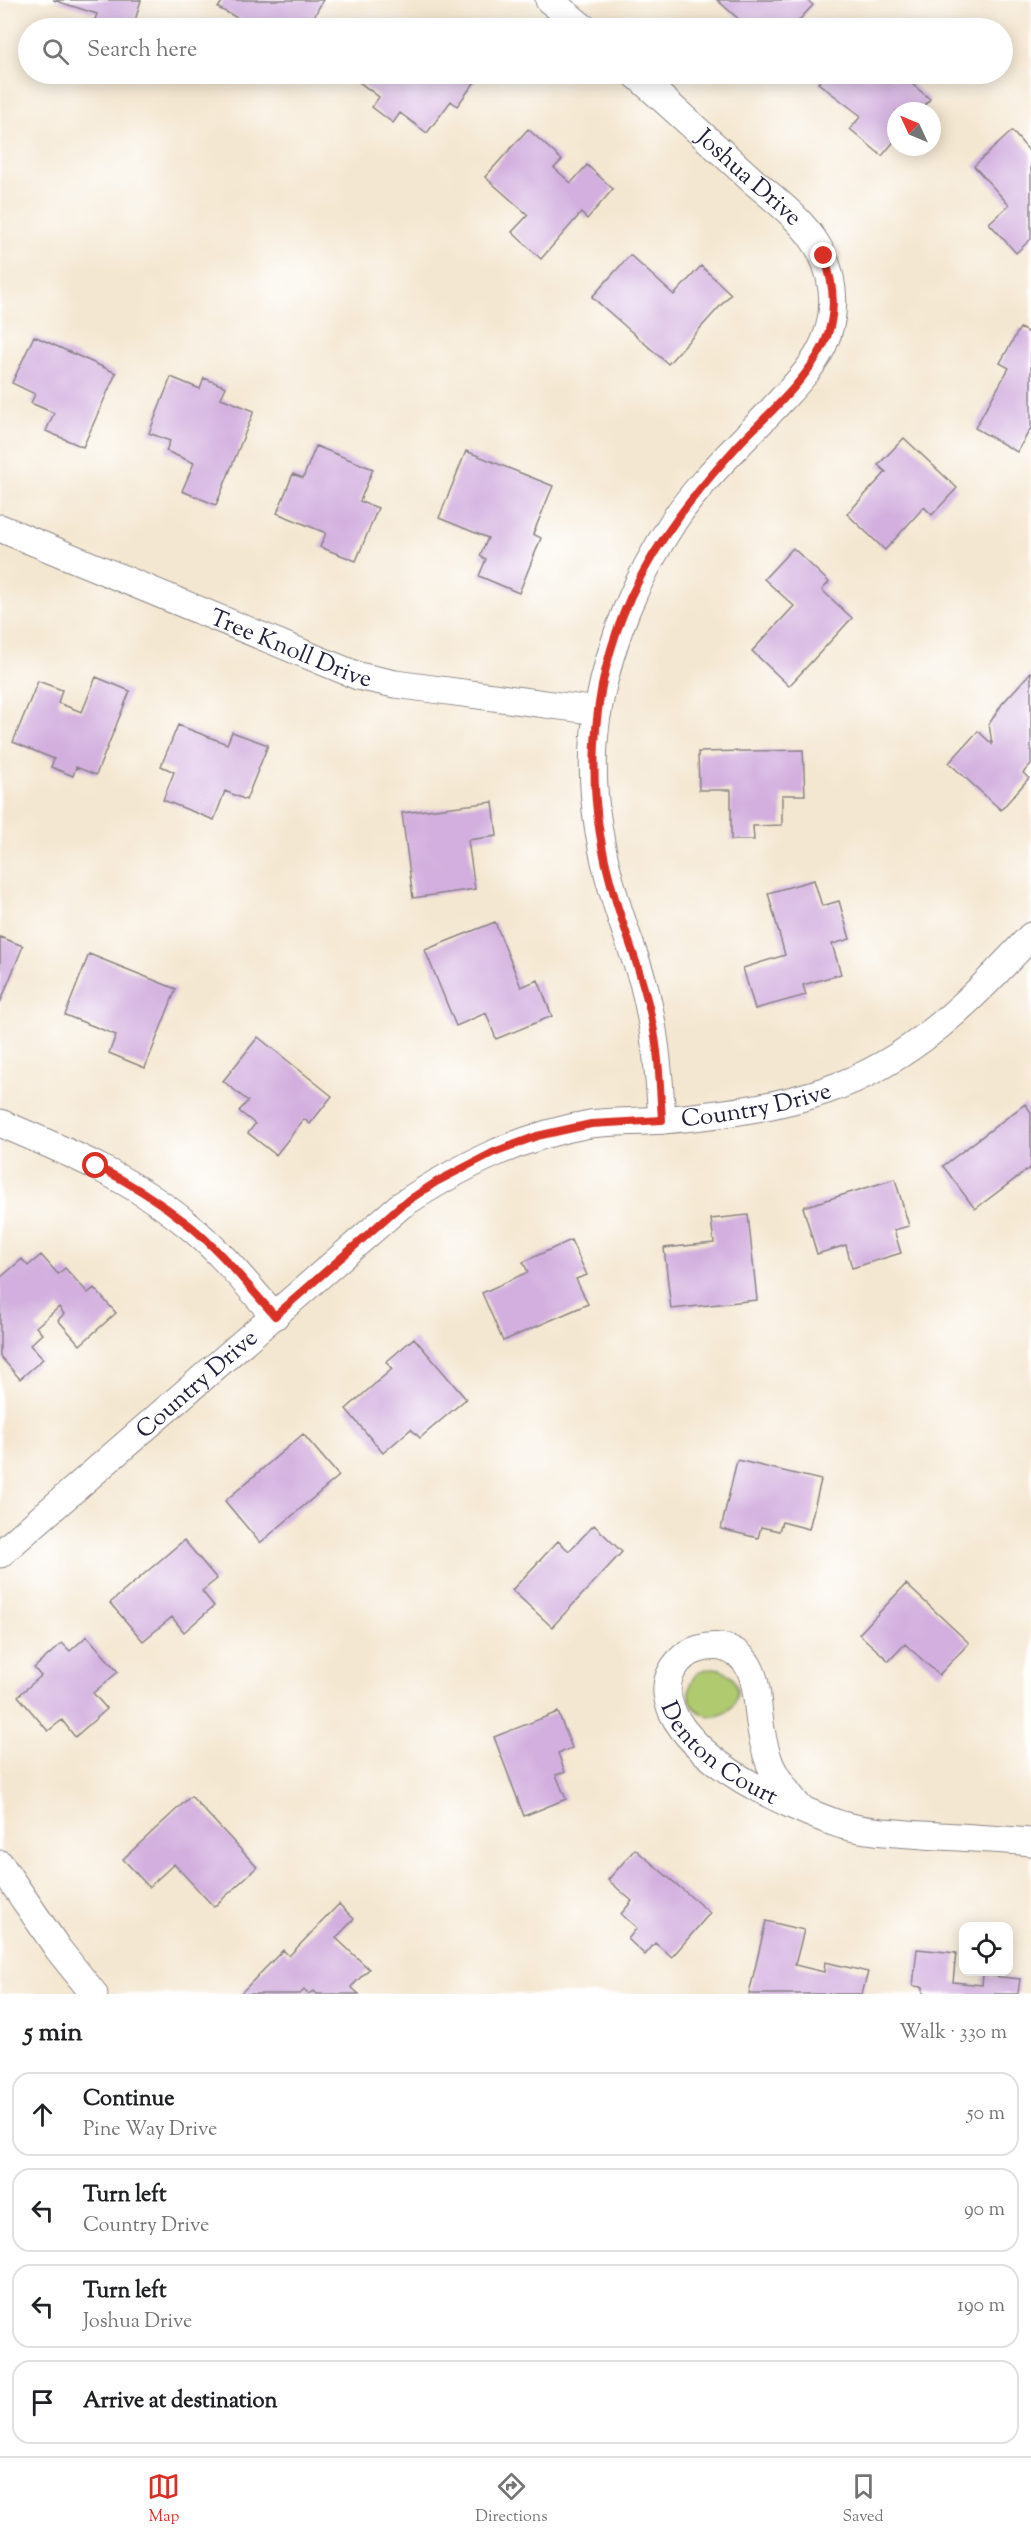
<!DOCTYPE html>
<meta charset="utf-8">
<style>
body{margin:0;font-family:"Sorts Mill Goudy",serif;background:#f6f6f6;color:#202124}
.controls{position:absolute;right:18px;bottom:18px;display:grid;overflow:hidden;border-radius:12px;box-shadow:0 3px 15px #0003}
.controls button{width:54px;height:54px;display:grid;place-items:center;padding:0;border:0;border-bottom:2px solid #e0e0e0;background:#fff;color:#202124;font:30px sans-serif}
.compass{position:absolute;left:887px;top:102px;width:54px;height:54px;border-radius:50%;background:#fff;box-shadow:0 3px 15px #0003;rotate:314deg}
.stop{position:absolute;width:18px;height:18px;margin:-14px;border:4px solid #d93025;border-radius:50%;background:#fff}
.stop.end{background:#d93025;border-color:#fff;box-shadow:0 2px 6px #0008}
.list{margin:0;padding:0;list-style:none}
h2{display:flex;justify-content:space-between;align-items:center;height:78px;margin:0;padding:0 24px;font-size:26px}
h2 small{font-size:20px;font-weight:400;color:#757577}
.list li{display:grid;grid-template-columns:39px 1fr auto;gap:18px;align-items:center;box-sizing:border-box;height:84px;margin:0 12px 12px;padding:0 12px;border:2px solid #e0e0e0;border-radius:18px}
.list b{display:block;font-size:22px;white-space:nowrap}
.list p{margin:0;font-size:20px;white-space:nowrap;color:#757577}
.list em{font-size:20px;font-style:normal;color:#757577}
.icon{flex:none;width:33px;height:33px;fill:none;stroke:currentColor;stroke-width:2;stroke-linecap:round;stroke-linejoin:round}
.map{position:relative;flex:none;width:1031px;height:1994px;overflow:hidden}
.search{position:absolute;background:#fff;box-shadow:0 3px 15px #0003;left:18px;right:18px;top:18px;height:66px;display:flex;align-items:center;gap:15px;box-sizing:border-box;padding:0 21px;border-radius:33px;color:#757577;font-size:22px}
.sheet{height:462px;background:#fff}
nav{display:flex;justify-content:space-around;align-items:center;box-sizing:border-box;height:84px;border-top:2px solid #e0e0e0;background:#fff;font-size:16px;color:#757577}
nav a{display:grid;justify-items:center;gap:3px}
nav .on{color:#d93025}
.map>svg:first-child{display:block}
.green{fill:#b0ca70;stroke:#697656;stroke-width:1.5}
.building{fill:#d2afde}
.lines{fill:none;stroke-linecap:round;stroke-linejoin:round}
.minor-casing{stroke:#8b8486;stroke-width:29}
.minor{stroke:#fff;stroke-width:27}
.route{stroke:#d93025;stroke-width:8}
.labels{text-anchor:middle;stroke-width:4.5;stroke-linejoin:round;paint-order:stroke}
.street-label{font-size:24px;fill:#22223b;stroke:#fff}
</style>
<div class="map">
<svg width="1031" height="1994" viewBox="0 0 1031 1994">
<rect width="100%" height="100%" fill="#fff"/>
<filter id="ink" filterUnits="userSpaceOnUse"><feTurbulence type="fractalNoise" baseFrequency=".0167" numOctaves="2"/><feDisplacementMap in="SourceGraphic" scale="12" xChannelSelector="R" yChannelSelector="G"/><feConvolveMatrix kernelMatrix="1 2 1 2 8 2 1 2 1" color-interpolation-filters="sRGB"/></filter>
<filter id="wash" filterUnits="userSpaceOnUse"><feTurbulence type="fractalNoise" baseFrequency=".008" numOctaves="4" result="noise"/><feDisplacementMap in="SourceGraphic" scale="24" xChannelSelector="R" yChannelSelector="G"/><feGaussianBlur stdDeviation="1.35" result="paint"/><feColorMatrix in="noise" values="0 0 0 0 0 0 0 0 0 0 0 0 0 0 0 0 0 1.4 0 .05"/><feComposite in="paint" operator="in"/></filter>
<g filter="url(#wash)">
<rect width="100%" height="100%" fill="#f4e7d1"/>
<path class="green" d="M689 1692a24 24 0 1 1 48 0a24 24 0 1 1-48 0Z"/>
<g id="blocks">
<path class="building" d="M53,0H141L133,28H114L94,22L97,14Z
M223,0H323L308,28H257L218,8Z
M717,0H807L813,5L792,28H749Z
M359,74H428L431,76L433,74L480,75L457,106L451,101L427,133L400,113L393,123L372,107L379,97L355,79Z
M826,74H887L893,79L900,74L930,99L920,111H896V139L882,156L850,129L861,116L818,83Z
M528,129L562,160L554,168L571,183L587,165L613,189L587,219L581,213L541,259L512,232L528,215L485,177Z
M1012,131L1031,153V239L1016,253L989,223L1009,205L974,166Z
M630,255L674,295L701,266L731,294L668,364L592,297Z
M1020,328L1031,334V428L1017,452L975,428L1009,368L1000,363Z
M34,336L116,373L83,447L46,431L54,413L31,403L35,394L12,383Z
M171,377L200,389L204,378L226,387L221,398L254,411L216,505L182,491L194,463L166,451L170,441L149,433Z
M904,438L957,488L932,515L924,507L885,550L847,514L886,472L878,465Z
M316,446L373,469L360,501L378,508L356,561L320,547L326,533L277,513L293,474L303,478Z
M466,451L553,486L533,534L541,538L519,593L479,576L486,559L480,556L488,538L439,518Z
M793,548L829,582L822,590L852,618L789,686L752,651L794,606L764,579Z
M1031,672V764L1023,773L1029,778L1001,810L949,763L978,731L992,744L989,724L1002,704Z
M96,677L130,691L96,775L76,767L73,776L51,767L54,759L13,742L38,681L62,690L58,703L82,712Z
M178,725L227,744L232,732L268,745L246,800L225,791L214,820L163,800L174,772L161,766Z
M803,750L805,795H782V825L753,826L754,840H731V790H699L698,752Z
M493,802L497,836L468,840L475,889L413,898L402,813Z
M814,880L822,906L839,901L850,939L832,944L841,974L803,985L806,995L755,1009L743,968L785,955L768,893Z
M495,922L521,987L538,980L552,1016L496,1039L486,1013L456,1026L425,950Z
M0,937L23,946L0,1003Z
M89,954L176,989L145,1068L109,1053L116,1035L65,1015Z
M258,1037L332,1096L310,1124L304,1119L276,1155L248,1133L255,1124L239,1111L248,1101L223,1081Z
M1025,1104L1031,1112V1167L975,1209L943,1166Z
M895,1179L909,1226L894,1230L901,1253L852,1268L846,1245L817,1254L803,1207Z
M748,1215L757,1300L671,1309L664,1248L714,1243L711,1219Z
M571,1240L587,1275L576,1279L588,1304L503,1341L482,1293L528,1272L523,1262Z
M41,1255L58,1274L65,1268L88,1293L94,1288L116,1313L80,1345L58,1320L64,1314L59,1307L36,1327L42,1334L30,1345L43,1359L20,1379L0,1356V1278L22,1259L28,1266Z
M414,1338L466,1399L420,1438L411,1429L383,1453L346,1409L392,1369L386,1362Z
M303,1434L339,1476L260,1543L225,1501Z
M737,1460L821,1480L809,1529L782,1522L779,1531L761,1527L758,1538L721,1529Z
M594,1525L622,1552L552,1627L512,1590L558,1541L569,1551Z
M184,1540L217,1579L202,1591L214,1606L184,1632L172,1617L143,1641L110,1603Z
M906,1584L969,1643L939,1675L905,1644L889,1661L859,1634Z
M87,1636L118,1672L93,1693L107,1709L75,1737L62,1720L48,1731L18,1696L41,1676L34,1668L62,1643L70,1651Z
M558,1712L572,1748L558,1753L565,1772L556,1775L566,1799L524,1816L494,1737Z
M191,1796L257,1867L214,1907L174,1864L149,1887L123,1859Z
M635,1849L710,1913L672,1957L655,1943L645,1955L628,1939L637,1928L621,1914L632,1901L608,1880Z
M339,1904L354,1919L336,1938L369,1969L351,1987L359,1994H317L314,1991L308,1994L304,1990L300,1994H240L283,1950L289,1956Z
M766,1921L804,1930L795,1965L824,1972L825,1962L868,1972L862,1994H749Z
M917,1949L956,1953L953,1982L982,1985L983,1975L1020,1979L1018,1994H923V1987L913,1986Z"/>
</g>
</g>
<g filter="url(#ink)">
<use href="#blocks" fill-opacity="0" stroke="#8b8486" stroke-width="1.5"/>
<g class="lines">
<defs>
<g id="minor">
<path d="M549,0L584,28"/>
<path id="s1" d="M635,74C674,109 713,144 752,180C773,198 797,216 813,239C834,268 839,310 824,343C813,369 791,389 772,410C739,445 702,479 675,519C635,580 611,638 598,709C587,772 596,835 614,895C622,924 634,953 643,982C655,1027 659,1073 662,1120"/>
<path id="s2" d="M0,528L358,676L395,684L598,711"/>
<path d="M0,1123C67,1151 133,1179 189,1226C221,1252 247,1285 275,1316"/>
<path id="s3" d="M0,1554L400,1206C459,1167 520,1136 590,1124C614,1121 639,1122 663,1120C718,1115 774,1108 827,1090C913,1061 971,1000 1031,936"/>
<path id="s4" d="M798,1806C788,1793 776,1779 770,1764C764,1749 761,1732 759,1716C756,1688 756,1654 721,1647C707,1645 689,1650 679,1661C639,1705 708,1759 743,1780C769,1795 813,1816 842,1825C867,1832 896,1833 923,1835C959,1837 995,1839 1031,1842"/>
<path d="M0,1864L58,1949L94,1994"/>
</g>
</defs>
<use href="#minor" class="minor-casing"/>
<use href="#minor" class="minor"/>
</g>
</g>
<g class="lines" filter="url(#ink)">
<path class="route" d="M96,1166C129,1182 160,1202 189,1225C221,1251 247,1285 275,1316L400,1206L436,1182L494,1152L537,1136L591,1124L662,1120C660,1087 659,1053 652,1021C644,978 627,939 615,898C584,798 587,692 631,596C658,538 698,489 741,442C770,412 805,382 824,344C837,316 834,284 824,256"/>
</g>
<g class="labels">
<g class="street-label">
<text dy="8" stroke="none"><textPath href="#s1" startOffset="154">Joshua Drive</textPath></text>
<text dy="8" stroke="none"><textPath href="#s2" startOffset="315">Tree Knoll Drive</textPath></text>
<text dy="8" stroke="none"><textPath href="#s3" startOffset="906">Country Drive</textPath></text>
<text dy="8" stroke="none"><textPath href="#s3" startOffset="260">Country Drive</textPath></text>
<text dy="8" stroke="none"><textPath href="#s4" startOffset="350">Denton Court</textPath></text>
</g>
</g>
</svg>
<div class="controls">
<button><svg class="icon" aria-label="locate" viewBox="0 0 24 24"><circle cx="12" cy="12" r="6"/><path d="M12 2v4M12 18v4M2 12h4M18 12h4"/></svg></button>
</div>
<svg class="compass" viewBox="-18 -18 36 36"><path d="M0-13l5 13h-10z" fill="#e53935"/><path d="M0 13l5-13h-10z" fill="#757577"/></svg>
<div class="stop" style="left:96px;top:1166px"></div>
<div class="stop end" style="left:824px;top:256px"></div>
<div class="search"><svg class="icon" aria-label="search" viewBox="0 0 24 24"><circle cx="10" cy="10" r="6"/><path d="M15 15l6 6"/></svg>Search here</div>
</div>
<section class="sheet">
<h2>5 min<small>Walk · 330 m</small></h2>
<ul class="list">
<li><svg class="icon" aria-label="ahead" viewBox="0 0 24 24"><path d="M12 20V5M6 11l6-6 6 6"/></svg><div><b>Continue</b><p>Pine Way Drive</p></div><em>50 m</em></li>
<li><svg class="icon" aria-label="left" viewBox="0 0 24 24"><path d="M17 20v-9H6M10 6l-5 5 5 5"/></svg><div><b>Turn left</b><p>Country Drive</p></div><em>90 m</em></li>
<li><svg class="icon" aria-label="left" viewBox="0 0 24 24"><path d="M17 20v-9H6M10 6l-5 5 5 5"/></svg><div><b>Turn left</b><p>Joshua Drive</p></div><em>190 m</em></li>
<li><svg class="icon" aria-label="arrive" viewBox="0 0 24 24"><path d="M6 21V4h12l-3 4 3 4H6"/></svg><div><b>Arrive at destination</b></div></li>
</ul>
</section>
<nav>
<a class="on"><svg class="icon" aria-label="map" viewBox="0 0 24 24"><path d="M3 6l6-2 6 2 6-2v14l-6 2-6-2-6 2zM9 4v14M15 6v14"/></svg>Map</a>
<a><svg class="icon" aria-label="directions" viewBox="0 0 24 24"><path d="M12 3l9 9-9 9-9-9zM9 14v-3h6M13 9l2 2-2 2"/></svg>Directions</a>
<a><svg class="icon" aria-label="saved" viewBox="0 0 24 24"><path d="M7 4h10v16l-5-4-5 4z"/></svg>Saved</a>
</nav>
